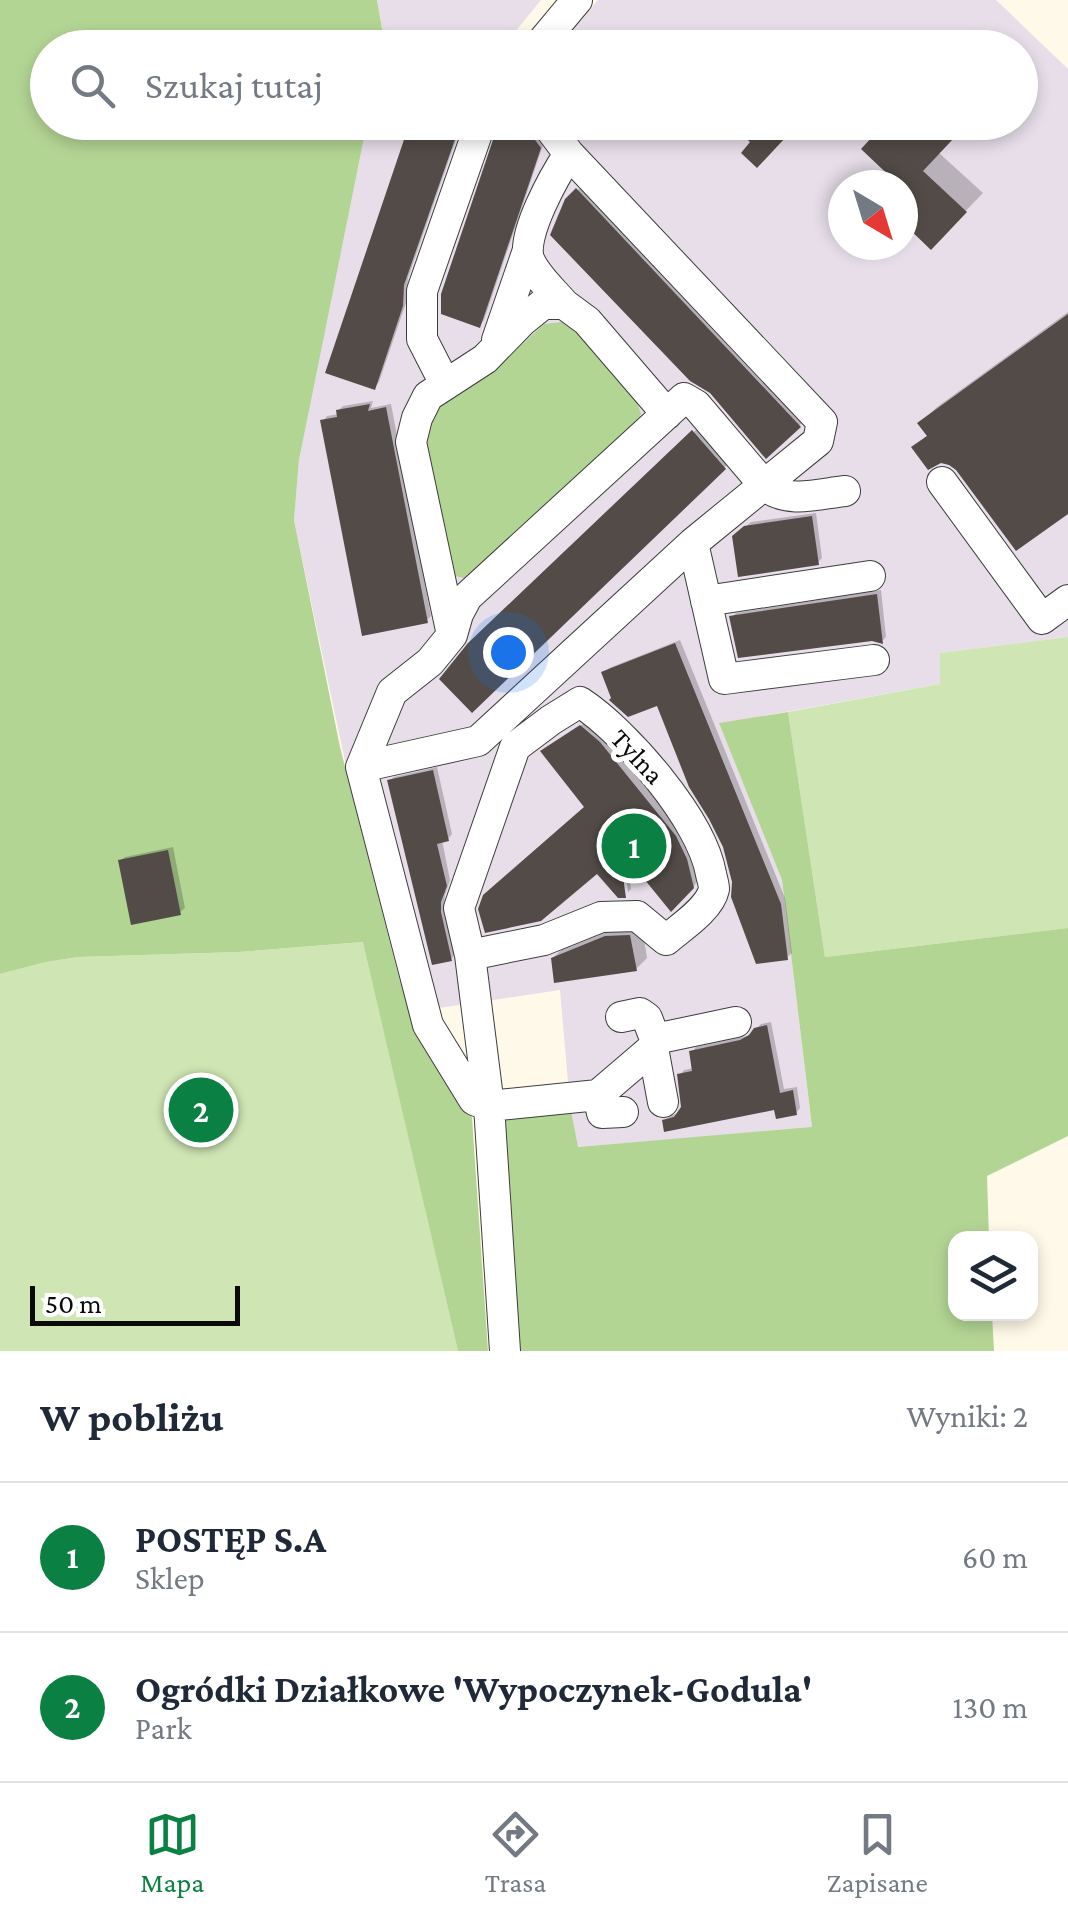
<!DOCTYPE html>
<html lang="pl">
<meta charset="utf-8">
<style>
body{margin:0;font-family:"Crimson Pro",serif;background:#f6f6f7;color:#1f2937}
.controls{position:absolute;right:30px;bottom:30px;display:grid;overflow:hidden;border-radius:20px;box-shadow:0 5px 15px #0003}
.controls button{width:90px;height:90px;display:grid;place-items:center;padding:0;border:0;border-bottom:2px solid #e0e1e3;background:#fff;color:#1f2937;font:50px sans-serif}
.compass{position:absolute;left:828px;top:170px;width:90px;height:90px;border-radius:50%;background:#fff;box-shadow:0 5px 15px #0003;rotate:142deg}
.scale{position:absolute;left:30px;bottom:25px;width:210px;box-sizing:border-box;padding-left:10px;border:5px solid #0a0a0a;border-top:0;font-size:28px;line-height:35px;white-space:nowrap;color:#0a0a0a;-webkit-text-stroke:8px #fff;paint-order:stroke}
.you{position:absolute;left:508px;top:652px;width:35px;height:35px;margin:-25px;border:8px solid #fff;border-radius:50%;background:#1a73e8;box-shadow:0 0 0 15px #1a73e833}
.badge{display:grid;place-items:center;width:65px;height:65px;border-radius:50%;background:#0b8043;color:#fff;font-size:32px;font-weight:700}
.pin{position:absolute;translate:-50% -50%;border:5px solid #fff;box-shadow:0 2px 10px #0006}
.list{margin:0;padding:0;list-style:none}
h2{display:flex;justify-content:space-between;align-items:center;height:130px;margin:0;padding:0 40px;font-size:42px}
h2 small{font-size:32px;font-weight:400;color:#747a83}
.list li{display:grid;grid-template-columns:65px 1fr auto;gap:30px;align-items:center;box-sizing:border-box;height:150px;padding:0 40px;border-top:2px solid #e0e1e3}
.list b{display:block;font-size:38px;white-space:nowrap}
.list p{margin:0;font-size:32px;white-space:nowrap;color:#747a83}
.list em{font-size:32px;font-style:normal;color:#747a83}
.icon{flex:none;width:55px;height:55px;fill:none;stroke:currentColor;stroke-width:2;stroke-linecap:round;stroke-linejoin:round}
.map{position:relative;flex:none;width:1068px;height:1351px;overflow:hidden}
.search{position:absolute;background:#fff;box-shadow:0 5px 15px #0003;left:30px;right:30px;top:30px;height:110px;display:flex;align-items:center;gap:25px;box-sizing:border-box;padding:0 35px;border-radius:55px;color:#747a83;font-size:38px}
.sheet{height:430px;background:#fff}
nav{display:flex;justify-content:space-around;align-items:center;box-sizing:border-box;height:140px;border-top:2px solid #e0e1e3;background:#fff;font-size:28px;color:#747a83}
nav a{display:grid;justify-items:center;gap:5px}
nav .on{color:#0b8043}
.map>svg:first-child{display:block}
.industrial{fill:#e7dee9;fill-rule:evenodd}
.green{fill:#cfe5b4}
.forest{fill:#b3d594}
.shadow{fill:#0003}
.building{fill:#524b47}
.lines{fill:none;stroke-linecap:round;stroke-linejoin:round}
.minor-casing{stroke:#3d3d3d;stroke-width:32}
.minor{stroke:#fff;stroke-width:30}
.labels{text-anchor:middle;stroke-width:10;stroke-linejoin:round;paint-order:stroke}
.street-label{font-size:28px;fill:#0a0a0a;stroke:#fff}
</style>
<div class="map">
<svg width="1068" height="1351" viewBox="0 0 1068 1351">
<rect width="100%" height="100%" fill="#fef9e8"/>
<path class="industrial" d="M377,0H541L502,48L382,47L384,40Z
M598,0H996L1068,69V637L941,653L940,684L720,724L782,880L812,1128L577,1147L570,1105L560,990L439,1008L420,949L379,775L349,780L308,587L294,520L299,460L314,382L367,123L1020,122V48L559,47ZM843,185H903V245H843Z"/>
<path class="green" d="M1068,637V928L825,957L788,712L940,684V653Z
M364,942L458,1351H0V974L46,962L78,957L239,952Z"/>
<path class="forest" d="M0,0H377L384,40L382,47L48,48V122L367,123L299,460L294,520L340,747L399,978L412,1016L467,1095L472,1118L488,1351H458L363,942L239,952L78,957L46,962L0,974Z
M562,322L581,333L635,396L641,414L635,429L467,579L451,575L426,456L427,433L433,414L450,393L504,361L544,324Z
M788,712L825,957L1068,928V1136L987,1176L989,1238H956V1314H992L994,1351H513L497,1166L506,1115L570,1105L578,1147L812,1127L782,880L719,723Z"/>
<path class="shadow" d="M969,40L977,48H961Z
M413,122H462L408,278L407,300L379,382L375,387Z
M501,122H532L544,142L484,320L480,325Z
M890,122L938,152L983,193L931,247L903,220V214L918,199Z
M582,186L804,421L767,455L712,391L567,200Z
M1068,312V511L958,468L915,448L928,434L920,423L937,407Z
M373,401L371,408L391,404L431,616L427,620L323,421L327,416L339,414L338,411L343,406Z
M699,427L729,463L472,709L476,639Z
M816,513L822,558L817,563L734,536L751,522Z
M881,590L886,637L882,641L732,617L736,613Z
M680,640L785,898L792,953L787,957L735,882L725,846L658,702L604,673L609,668Z
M587,721L605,737L681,830L692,853L699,879L692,889L671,909L625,852L631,889L628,892L620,836H615L625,895H620L597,870L540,919L487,930L481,909L486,896L587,807L544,752Z
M437,767L452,834L448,839L442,840L450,880L445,895L444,906L455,954L451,959L389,781L394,777Z
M173,847L185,908L180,912L120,861L125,857Z
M618,926H642L647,958L636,969L553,958L564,947Z
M771,1022L784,1089L797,1087L800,1108L796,1113L776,1107L665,1121L669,1116L680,1113L683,1108L680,1075L684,1070L694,1068L692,1052L696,1047L748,1036L761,1024Z"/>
<path class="building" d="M410,122H461L404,285L403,306L375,390L325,373Z
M499,122L526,124L530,133L541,148L480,328L441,314V294Z
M751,122H800L757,168L741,153L750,142L741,134Z
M886,122H969L923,171L967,212L931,250L903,223V210L914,199L903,188V185H899L861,149Z
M576,188L801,427L766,459L710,393L690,381L550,235L565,199Z
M1068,314V514L1016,551L956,470L949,465L941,463L928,470L911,447L927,436L917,423Z
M370,404L368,411L386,407L428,623L362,636L320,420L337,417L336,410Z
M692,430L726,469L472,713L439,679L468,643Z
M812,516L819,565L738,577L732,536L744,526Z
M877,594L883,644L872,641L738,658L729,616Z
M675,643L781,904L788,960L756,964L731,897L732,882L723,847L709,819L689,787L657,706L628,717L609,700L611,698L601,672Z
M580,725L600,742L676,836L687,859L694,888L671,912L619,848L626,898H618L597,874L541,921L485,933L478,909L483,895L584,807L540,751Z
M433,770L449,841L437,844L447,886L441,902V912L452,961L432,965L387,780Z
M168,850L181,915L131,925L118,860Z
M630,935L637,971L554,983L551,958L605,936Z
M767,1025L780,1093L793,1090L797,1115L776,1119L774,1110L664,1132L662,1120L674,1117L681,1107L677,1074L692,1071L689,1051L740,1040L749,1035L754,1028Z"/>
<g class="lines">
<defs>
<path id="minor" d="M537,48L577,0
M564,304C553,291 535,275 529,259C521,235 555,175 569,154
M497,340L527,253
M445,384L422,339V291L481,122
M942,482L1042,619L1068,600
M693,543L724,679L874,660
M706,601L870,576
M452,635L411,442L417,418L428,396L485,359L522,321L543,304H564L587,321L667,414
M361,767L478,741L693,543L818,441L822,422L569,154L545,122
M470,955L544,940L601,917L637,916L666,940C680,928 710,909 714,889C714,884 712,879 711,874C702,820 626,732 580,702L551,720L515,747L459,908L470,955L489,1106L505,1351
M621,1017L640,1013L647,1018L655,1039
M653,1048L655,1039L736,1022
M598,1095L653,1048L663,1102
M623,1112L602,1113L598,1095L489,1106L474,1100L428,1025L361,767L392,692L430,662L452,635L458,614L467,597L684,398L696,405L765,486C788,504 818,494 845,491"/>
</defs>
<use href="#minor" class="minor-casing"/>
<use href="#minor" class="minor"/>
</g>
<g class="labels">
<g class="street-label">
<text transform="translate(638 756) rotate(47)" y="10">Tylna</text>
</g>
</g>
</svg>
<div class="controls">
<button><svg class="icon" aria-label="layers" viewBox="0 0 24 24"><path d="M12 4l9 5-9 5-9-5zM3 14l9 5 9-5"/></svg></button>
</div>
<svg class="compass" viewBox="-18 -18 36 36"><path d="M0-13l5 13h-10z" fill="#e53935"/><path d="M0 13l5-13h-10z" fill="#747a83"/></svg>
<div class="scale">50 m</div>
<div class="you"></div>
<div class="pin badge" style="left:634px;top:846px">1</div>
<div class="pin badge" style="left:201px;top:1110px">2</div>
<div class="search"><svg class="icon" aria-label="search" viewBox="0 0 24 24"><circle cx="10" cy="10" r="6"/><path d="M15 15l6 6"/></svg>Szukaj tutaj</div>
</div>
<section class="sheet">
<h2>W pobliżu<small>Wyniki: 2</small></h2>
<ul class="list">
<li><span class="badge">1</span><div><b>POSTĘP S.A</b><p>Sklep</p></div><em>60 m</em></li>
<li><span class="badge">2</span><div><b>Ogródki Działkowe 'Wypoczynek-Godula'</b><p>Park</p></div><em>130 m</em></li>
</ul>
</section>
<nav>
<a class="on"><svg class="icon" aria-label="map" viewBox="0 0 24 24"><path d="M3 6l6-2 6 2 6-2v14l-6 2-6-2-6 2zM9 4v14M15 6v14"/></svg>Mapa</a>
<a><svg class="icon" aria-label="directions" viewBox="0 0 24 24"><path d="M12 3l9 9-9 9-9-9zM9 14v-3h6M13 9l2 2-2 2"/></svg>Trasa</a>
<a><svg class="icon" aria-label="saved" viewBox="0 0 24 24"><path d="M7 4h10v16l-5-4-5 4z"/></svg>Zapisane</a>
</nav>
